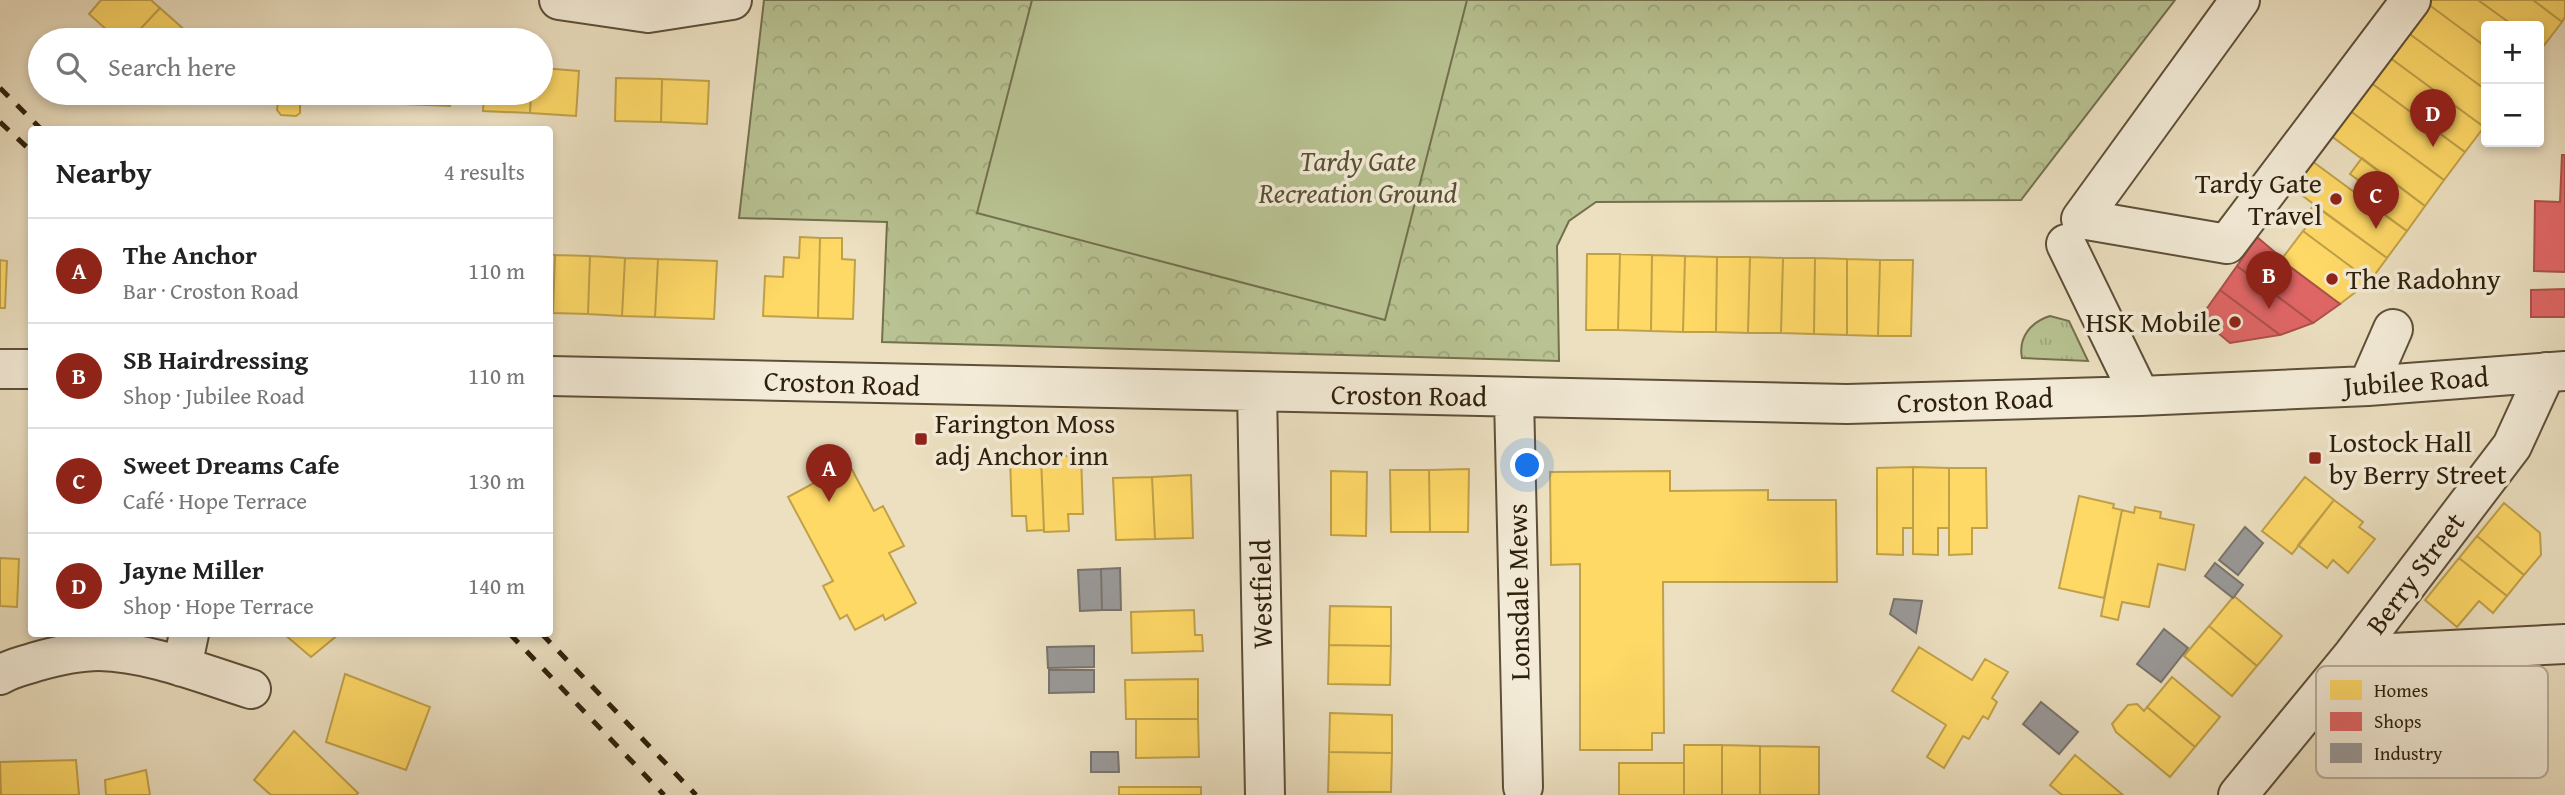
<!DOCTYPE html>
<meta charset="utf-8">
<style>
body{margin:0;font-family:"Gentium Book Plus",serif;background:#f6f6f6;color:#222}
.controls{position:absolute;right:21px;top:21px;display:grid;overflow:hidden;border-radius:7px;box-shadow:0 4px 10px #0003}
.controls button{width:63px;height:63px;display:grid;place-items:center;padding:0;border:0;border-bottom:2px solid #e0e0e0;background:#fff;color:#222;font:35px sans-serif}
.you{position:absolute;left:1528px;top:466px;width:24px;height:24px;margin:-18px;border:5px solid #fff;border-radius:50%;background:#1a73e8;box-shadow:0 0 0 10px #1a73e833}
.badge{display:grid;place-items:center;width:46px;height:46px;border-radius:50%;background:#8f2418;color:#fff;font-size:23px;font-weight:700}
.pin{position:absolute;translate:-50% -58px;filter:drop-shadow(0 2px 4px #0008)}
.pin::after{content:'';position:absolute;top:37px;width:24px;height:21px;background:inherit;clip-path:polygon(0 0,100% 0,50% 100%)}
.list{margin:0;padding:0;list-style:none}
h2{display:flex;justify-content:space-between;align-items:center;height:91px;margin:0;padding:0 28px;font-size:30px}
h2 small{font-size:23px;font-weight:400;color:#767676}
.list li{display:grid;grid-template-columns:46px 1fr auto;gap:21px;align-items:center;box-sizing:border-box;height:105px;padding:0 28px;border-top:2px solid #e0e0e0}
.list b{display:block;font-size:26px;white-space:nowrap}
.list p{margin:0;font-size:23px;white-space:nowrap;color:#767676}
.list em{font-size:23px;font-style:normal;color:#767676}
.icon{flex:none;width:38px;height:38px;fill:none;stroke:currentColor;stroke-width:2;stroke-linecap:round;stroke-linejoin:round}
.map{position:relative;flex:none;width:2565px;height:795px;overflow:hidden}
.search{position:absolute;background:#fff;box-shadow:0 4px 10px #0003;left:28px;top:28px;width:525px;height:77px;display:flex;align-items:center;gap:18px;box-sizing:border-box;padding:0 24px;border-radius:38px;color:#767676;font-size:26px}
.panel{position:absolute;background:#fff;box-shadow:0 4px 10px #0003;left:28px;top:126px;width:525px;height:511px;border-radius:7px}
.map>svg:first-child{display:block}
.grass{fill:url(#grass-tufts);stroke:#73704e;stroke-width:2}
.forest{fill:url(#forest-crowns);stroke:#73704e;stroke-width:2}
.pitch{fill:#b8c292;stroke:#73704e;stroke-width:2}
.homes{fill:#ffd966;stroke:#c0a14a;stroke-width:2}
.shops{fill:#e06666;stroke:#ab514a;stroke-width:2}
.industry{fill:#999;stroke:#79746e;stroke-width:2}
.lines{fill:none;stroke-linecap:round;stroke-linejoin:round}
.minor-casing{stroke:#5e4f38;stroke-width:42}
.minor{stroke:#f3ebd7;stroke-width:38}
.rail{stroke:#2e1f0a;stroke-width:5;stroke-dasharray:12 12;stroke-linecap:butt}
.poi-dot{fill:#8f2418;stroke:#f3ebd7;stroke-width:2.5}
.labels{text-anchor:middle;stroke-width:7;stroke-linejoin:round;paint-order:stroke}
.park-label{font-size:28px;font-style:italic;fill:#575033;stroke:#f3ebd7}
.poi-label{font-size:28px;fill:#2e1f0a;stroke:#f3ebd7;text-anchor:start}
.street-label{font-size:28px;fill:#2e1f0a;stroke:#f3ebd7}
.key{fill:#f3ebd7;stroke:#b8ae9a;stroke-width:2}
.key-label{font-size:19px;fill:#2e1f0a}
</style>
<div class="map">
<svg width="2565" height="795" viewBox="0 0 2565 795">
<defs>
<pattern id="grass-tufts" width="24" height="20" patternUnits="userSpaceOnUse" patternTransform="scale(1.75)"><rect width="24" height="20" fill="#b8c292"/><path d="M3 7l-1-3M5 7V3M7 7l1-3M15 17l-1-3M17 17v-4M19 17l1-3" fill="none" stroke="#9ea67d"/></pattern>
<pattern id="forest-crowns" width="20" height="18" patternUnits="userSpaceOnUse" patternTransform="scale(1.75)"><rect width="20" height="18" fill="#b8c292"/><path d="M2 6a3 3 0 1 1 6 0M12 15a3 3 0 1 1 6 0" fill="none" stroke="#9ea67d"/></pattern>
</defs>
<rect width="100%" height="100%" fill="#ece0c1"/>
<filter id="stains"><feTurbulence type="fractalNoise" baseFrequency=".00286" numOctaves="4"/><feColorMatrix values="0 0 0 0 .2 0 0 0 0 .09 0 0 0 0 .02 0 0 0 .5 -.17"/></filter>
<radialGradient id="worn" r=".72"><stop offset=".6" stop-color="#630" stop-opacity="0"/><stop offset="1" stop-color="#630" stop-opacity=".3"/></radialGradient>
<path class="grass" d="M2050,316L2069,321L2088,361L2022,358C2018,337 2031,322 2050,316Z"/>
<path class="forest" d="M764,0H2175L2021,200L1596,202L1569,221L1557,246L1559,361L882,342L887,222L739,218Z"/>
<path class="pitch" d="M1032,0H1467L1385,320L977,213Z"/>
<path class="homes" d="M101,0H151L160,8L130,40H118L89,14Z
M2430,0H2478L2514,26H2486V47L2428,4Z
M2478,0H2533L2562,22L2542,48L2539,45V26H2514Z
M2533,0H2565V17L2562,22Z
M2428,4L2486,47V90L2407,32Z
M160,8L196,40H130Z
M2407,32L2486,90V124L2484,127L2389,57Z
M2389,57L2484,127L2465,152L2370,82Z
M541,68L579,71L576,116L530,113L531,93H541Z
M616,78L662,79L661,122L615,121Z
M662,79L709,81L707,124L661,122Z
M2370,82L2465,152L2444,180L2349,110Z
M279,93H328L327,98L300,97V113L296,116L281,115L277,110Z
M358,93H404L403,104L357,101Z
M404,93H450V106L403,104Z
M484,93H531L530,113L483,111Z
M2349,110L2444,180L2425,206L2330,135Z
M2362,158L2425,206L2407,231L2357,195L2365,185L2350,174Z
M2312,161L2407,231L2387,258L2292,188Z
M2314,205L2387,258L2370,281L2303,231L2308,225L2302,220Z
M2303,231L2370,281L2340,304L2281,260Z
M800,237L820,238L818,318L763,316L765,276L783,277L784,257L799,258Z
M820,238H842V259L855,260L853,319L818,318Z
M1587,254H1620L1618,330H1586Z
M1620,254L1652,255L1651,331L1618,330Z
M550,255H555L553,313H550Z
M555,255L590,256L588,314L553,313Z
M1652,255L1685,256L1683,332L1651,331Z
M590,256L625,258L622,316L588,314Z
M1685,256L1717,257L1716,332H1683Z
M1717,257H1750L1748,333L1716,332Z
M1750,257L1783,258L1781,333H1748Z
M625,258L658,259L655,317L622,316Z
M1783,258H1815L1814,334L1781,333Z
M1815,258L1847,259V335L1814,334Z
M658,259L717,261L714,319L655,317Z
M1847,259L1880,260L1878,336L1847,335Z
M0,260L7,261L5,308H0Z
M1880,260H1913L1911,336H1878Z
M1081,455L1083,514H1068L1069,531L1044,532L1041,457Z
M1041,457L1044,530L1027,531L1026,516H1012L1010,458Z
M849,464L874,511L883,506L904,546L889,553L916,603L885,620L883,615L855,630L847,615L840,619L823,586L833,581L788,497Z
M1913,467L1949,468V528H1938V555L1913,554Z
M1913,467V528H1903V555L1877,554V468Z
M1949,468H1986L1987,528H1972V554L1949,555Z
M1469,469L1468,532H1430L1429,470Z
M1390,470H1429L1430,532H1391Z
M1331,471L1367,472L1366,536L1331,535Z
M1670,471V491L1768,490V500H1836L1837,582H1663L1664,733H1652V750H1580V564L1551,565L1550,472Z
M1191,475L1193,538L1155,539L1152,477Z
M1152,477L1155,539L1116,540L1113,478Z
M2305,477L2334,500L2292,554L2262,531Z
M2079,496L2114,504L2113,508L2122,510L2104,598L2059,588Z
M2334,500L2363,522L2359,527L2375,539L2348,573L2333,560L2327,568L2298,545Z
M2504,503L2540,533L2541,555L2524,575L2477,536Z
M2135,507L2161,512L2160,518L2194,525L2185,570L2158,564L2149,607L2122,602L2118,620L2101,616L2122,510L2134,513Z
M2477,536L2524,575L2507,596L2459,558Z
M0,558L19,559L17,607L0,606Z
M2459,558L2507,596L2493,613L2479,601L2457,627L2425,600Z
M2234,596L2282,636L2257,666L2209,626Z
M1330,606L1391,607V646L1329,645Z
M1194,610L1195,635H1202L1203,651L1132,653L1131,612Z
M2209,626L2257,666L2232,696L2184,656Z
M284,634H339L311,657Z
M1329,645L1391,646L1390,685L1328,684Z
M1919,647L1972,680L1985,659L2008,672L1992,698L1997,702L1988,719L1983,716L1969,739L1963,736L1944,768L1927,757L1946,725L1892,691Z
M345,674L430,707L406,770L326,742Z
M2172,677L2220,717L2195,747L2147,707Z
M1198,679V719H1126L1125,680Z
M2137,704L2144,711L2147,707L2195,747L2170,777L2116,732L2112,724L2128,705Z
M1330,713L1392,715V753L1329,752Z
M1136,719H1198L1199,757L1136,758Z
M294,731L358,793L356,795H271L254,780Z
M1684,745H1722V795H1684Z
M1722,745L1760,746V795H1722Z
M1760,746L1819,747V795H1760Z
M1329,752L1392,753L1391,792H1328Z
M2075,755L2123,795H2062L2050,785Z
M76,760L79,795H1L0,762Z
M1619,763H1684V795H1619Z
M146,770L150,795H106L105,780Z
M1119,787H1201V795H1119Z"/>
<path class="shops" d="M2562,155H2565V272L2534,271L2535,201L2560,202Z
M2257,237L2283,259L2281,260L2340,304L2313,323L2237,266Z
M2237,266L2313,323L2280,335L2220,290Z
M2565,289V317H2531V290Z
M2220,290L2280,335L2230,343L2200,318Z"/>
<path class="industry" d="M2245,527L2263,543L2238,575L2219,560Z
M2215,563L2243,585L2233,598L2205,576Z
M1120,568L1121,610H1102L1101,569Z
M1101,569L1102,610L1080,611L1078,570Z
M1894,599L1922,601L1916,633L1890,614Z
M2164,629L2188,648L2161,682L2137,664Z
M1094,646V667L1048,668L1047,647Z
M1049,670H1094V692L1049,693Z
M2041,702L2078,732L2059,754L2023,724Z
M1091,752H1118L1119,772H1091Z"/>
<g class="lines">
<defs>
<path id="minor" d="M559,0L648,13L732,0
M2240,0L2081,219L2227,244L2411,0
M2066,244L2140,396
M0,369H32
M550,376L1847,404L2140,396L2368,386L2565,371
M2368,386L2393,329
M1257,392L1265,795
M1514,397L1523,787
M2353,655L2565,644
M182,667L189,634
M0,675C11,668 23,666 35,662C56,656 78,651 99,651C150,652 203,674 251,689
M2238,795L2353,655L2512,446L2546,372"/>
</defs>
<use href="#minor" class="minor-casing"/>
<use href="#minor" class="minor"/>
<path class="rail" d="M0,88L42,130
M0,122L32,152
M510,634L664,795
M542,634L696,795"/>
</g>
<g class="poi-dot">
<circle cx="2336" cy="199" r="7"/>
<circle cx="2332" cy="279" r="7"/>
<circle cx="2235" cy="322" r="7"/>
<rect x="914" y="432" width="14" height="14" rx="3.5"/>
<rect x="2308" y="451" width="14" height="14" rx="3.5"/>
</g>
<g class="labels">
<g class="park-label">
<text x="1358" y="171">Tardy Gate<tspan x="1358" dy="32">Recreation Ground</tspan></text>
</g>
<g class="poi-label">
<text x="2322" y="193" text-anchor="end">Tardy Gate<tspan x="2322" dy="32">Travel</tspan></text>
<text x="2346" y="289">The Radohny</text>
<text x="2221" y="332" text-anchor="end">HSK Mobile</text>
<text x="935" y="433">Farington Moss<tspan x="935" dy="32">adj Anchor inn</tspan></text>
<text x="2329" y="452">Lostock Hall<tspan x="2329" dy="32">by Berry Street</tspan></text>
</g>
<g class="street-label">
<text transform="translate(2416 381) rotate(-4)" y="10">Jubilee Road</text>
<text transform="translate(842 383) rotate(2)" y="10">Croston Road</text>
<text transform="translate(1409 395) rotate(1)" y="10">Croston Road</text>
<text transform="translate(1975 400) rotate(-2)" y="10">Croston Road</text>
<text transform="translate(2415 573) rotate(-53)" y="10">Berry Street</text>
<text transform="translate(1518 592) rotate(-91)" y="10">Lonsdale Mews</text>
<text transform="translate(1261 594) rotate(-91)" y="10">Westfield</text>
</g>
</g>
<rect x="2316" y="666" width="232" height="112" rx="10" class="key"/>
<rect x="2330" y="680" width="32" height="20" fill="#ffd966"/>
<rect x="2330" y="712" width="32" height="19" fill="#e06666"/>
<rect x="2330" y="743" width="32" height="20" fill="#999"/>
<g class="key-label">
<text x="2374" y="697">Homes</text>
<text x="2374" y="728">Shops</text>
<text x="2374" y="760">Industry</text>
</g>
<rect width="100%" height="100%" filter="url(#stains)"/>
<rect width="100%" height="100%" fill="url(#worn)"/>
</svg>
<div class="controls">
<button>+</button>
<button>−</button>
</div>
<div class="you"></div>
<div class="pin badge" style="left:829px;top:502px">A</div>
<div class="pin badge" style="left:2269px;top:309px">B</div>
<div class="pin badge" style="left:2376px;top:229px">C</div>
<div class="pin badge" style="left:2433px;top:147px">D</div>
<div class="search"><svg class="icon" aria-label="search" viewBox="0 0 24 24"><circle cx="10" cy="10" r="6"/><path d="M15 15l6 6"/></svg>Search here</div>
<section class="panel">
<h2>Nearby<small>4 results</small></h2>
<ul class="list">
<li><span class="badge">A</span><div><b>The Anchor</b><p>Bar · Croston Road</p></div><em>110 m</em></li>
<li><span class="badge">B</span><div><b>SB Hairdressing</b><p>Shop · Jubilee Road</p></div><em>110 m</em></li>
<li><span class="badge">C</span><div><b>Sweet Dreams Cafe</b><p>Café · Hope Terrace</p></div><em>130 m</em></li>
<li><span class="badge">D</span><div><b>Jayne Miller</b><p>Shop · Hope Terrace</p></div><em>140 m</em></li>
</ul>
</section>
</div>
